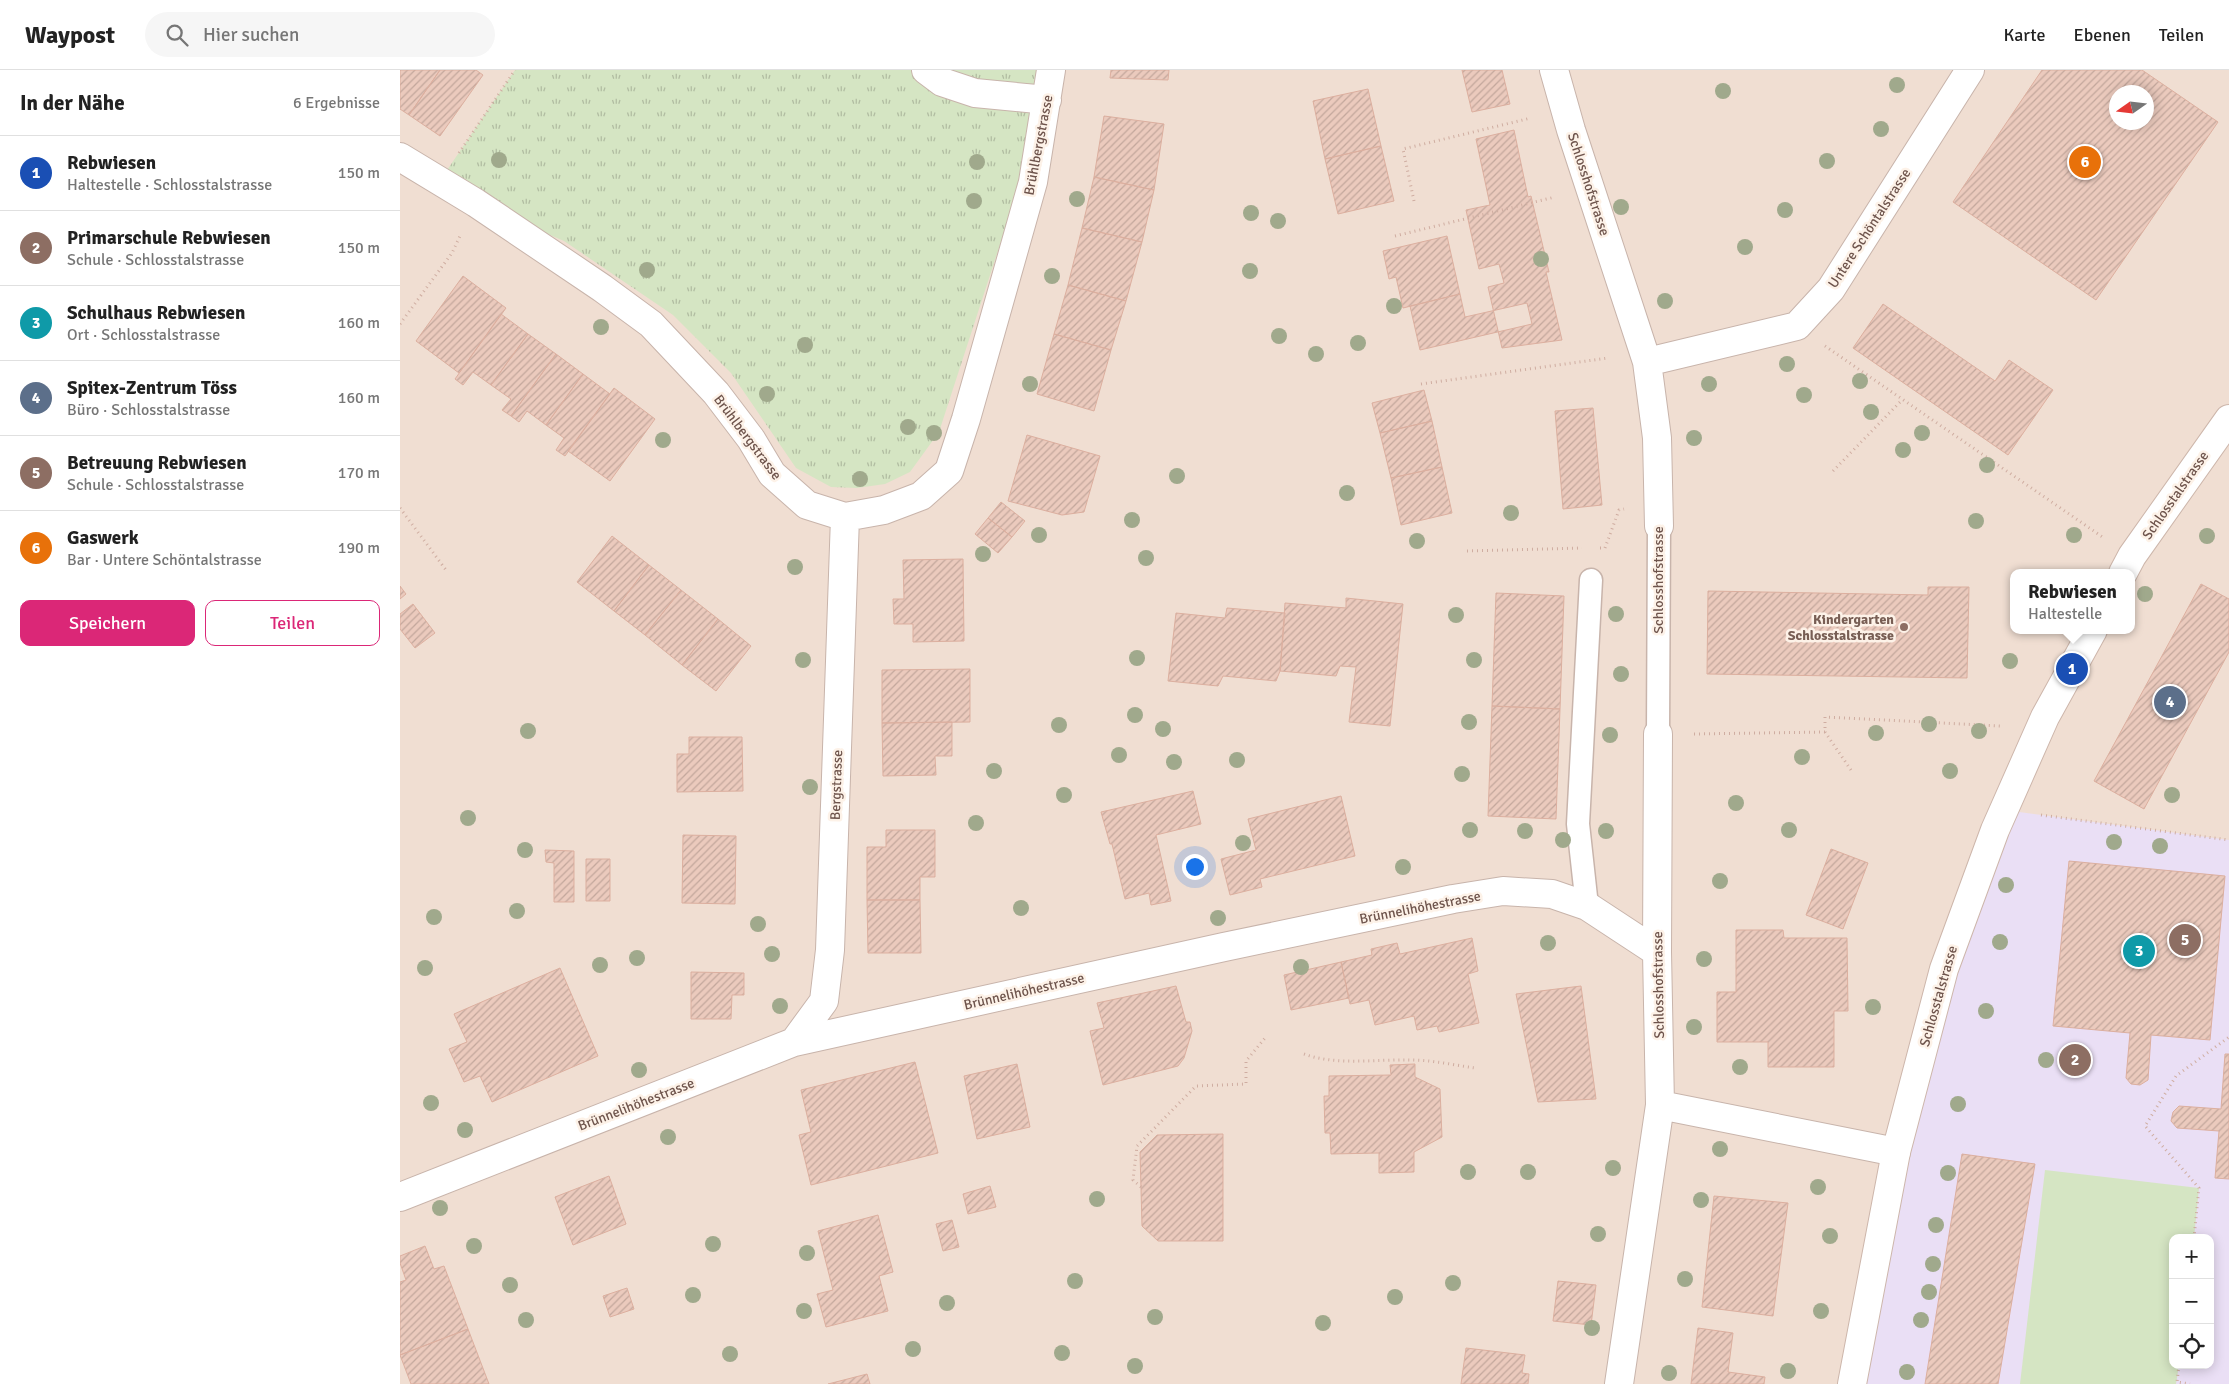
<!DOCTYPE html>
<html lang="de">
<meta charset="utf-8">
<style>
body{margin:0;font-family:Signika,sans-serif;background:#f6f6f6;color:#222}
.controls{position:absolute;right:15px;bottom:15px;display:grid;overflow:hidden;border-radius:10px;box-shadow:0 2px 12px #0003}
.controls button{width:45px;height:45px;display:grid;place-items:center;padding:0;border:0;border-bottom:1px solid #e0e0e0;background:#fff;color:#222;font:25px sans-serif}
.compass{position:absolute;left:1709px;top:15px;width:45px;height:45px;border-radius:50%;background:#fff;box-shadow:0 2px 12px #0003;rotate:256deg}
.you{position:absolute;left:794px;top:796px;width:18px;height:18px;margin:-12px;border:4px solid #fff;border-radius:50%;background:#1a73e8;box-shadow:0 0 0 8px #1a73e833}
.badge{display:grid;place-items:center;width:32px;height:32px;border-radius:50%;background:#db2777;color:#fff;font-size:16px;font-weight:700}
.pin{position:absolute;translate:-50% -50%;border:2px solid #fff;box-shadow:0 1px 5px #0006}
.popup{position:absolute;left:1610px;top:499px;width:125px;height:65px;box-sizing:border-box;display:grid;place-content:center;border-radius:10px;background:#fff;filter:drop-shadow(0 1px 4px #0005);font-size:16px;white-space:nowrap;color:#767676}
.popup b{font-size:19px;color:#222}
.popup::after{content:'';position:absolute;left:50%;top:100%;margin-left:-10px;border:10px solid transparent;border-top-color:#fff}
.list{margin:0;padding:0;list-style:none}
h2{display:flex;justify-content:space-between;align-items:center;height:65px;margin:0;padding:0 20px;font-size:21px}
h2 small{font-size:16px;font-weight:400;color:#767676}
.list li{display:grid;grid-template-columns:32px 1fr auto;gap:15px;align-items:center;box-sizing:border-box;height:75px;padding:0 20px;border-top:1px solid #e0e0e0}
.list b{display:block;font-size:19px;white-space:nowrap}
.list p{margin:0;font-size:16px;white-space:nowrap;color:#767676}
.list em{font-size:16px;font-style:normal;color:#767676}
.actions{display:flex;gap:10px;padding:15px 20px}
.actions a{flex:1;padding:11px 0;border:1px solid #db2777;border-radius:10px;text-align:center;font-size:18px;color:#db2777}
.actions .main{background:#db2777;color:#fff}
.icon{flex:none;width:28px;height:28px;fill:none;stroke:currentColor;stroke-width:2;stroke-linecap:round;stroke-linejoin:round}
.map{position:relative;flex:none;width:1829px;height:1314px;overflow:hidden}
header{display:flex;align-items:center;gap:30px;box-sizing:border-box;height:70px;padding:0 25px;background:#fff;border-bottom:1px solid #e0e0e0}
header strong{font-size:24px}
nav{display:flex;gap:28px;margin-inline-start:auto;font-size:18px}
.search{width:350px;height:45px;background:#f6f6f6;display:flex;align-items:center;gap:12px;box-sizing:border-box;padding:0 18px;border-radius:28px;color:#767676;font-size:19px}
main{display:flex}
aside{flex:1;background:#fff}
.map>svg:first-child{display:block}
.residential{fill:#f0ded2;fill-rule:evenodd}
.education{fill:#eadff5;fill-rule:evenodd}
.grass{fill:#d5e5c3}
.park{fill:url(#park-tufts)}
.building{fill:url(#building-hatch);stroke:#dcaf9f;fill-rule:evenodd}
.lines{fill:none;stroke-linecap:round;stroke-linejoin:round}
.service-casing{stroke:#c8b4ab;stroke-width:25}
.minor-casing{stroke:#c8b4ab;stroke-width:30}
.secondary-casing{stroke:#cdb6ab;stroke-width:30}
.path{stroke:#cfada1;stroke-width:3;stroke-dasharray:1 4;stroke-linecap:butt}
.service{stroke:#fff;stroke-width:22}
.minor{stroke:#fff;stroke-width:28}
.secondary{stroke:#fff;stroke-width:28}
.tree{fill:#a0a98c}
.education-dot{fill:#8d6e63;stroke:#fdf2e8;stroke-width:2}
.labels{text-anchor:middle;stroke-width:5;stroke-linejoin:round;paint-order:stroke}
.street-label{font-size:14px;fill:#6e544c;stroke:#fdf2e8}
.education-label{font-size:14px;font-weight:bold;fill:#785e54;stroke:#fdf2e8;text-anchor:end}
</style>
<header>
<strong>Waypost</strong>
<div class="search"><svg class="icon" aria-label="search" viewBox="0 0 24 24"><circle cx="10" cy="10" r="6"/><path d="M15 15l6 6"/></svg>Hier suchen</div>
<nav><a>Karte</a><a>Ebenen</a><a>Teilen</a></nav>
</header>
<main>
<aside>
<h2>In der Nähe<small>6 Ergebnisse</small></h2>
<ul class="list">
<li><span class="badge" style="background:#1a4fb4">1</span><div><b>Rebwiesen</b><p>Haltestelle · Schlosstalstrasse</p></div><em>150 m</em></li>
<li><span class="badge" style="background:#8d6e63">2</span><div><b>Primarschule Rebwiesen</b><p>Schule · Schlosstalstrasse</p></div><em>150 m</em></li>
<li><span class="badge" style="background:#0f9aa8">3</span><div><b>Schulhaus Rebwiesen</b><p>Ort · Schlosstalstrasse</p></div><em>160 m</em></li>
<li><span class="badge" style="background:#5c6f8a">4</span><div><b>Spitex-Zentrum Töss</b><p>Büro · Schlosstalstrasse</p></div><em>160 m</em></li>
<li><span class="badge" style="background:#8d6e63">5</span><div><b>Betreuung Rebwiesen</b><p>Schule · Schlosstalstrasse</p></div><em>170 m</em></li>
<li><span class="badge" style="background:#e8710a">6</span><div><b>Gaswerk</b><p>Bar · Untere Schöntalstrasse</p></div><em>190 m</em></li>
</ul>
<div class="actions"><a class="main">Speichern</a><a>Teilen</a></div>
</aside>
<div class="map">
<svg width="1829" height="1314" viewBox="0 0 1829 1314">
<defs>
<pattern id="park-tufts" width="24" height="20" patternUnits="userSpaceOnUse" patternTransform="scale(1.25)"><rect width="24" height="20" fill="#d5e5c3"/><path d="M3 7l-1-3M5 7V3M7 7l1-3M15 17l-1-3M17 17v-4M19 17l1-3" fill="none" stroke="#b1bca1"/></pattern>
<pattern id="building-hatch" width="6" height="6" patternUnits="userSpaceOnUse" patternTransform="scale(1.25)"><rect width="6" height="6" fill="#ebcabd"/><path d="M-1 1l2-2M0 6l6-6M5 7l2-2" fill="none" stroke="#c3a79c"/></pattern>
</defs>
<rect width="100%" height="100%" fill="#f9ede2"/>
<path class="residential" d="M0,0H1829V1314H0ZM1716,22H1746V52H1716ZM1613,503H1731V560H1613ZM1773,1168H1810V1295H1773Z"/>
<path class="education" d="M1604,740L1829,770V1314H1452L1496,1082ZM1773,1168H1810V1295H1773Z"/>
<path class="grass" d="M1645,1100L1799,1118L1794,1168H1773V1295H1779L1776,1314H1620Z"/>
<path class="park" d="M115,0H651L647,30L539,362L510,402L485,414L457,418L431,417L396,398L331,303L273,245L164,171L76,133L39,112Z"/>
<path class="building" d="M0,0H40L9,45L0,39Z
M40,0H76L83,5L40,66L9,45Z
M711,0H769L768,10L710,8Z
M1062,0H1102L1110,34L1072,42Z
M1642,0H1742L1818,52L1696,230L1553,132ZM1716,22H1746V52H1716Z
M968,19L981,76L925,89L913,31Z
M704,46L764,54L754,120L694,107Z
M1114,60L1128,127L1131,126L1149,202H1146L1162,270L1102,278L1088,217L1104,213L1099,194L1079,199L1066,140L1090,135L1076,69Z
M981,76L994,131L938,144L925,89Z
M694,107L754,120L742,172L682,158Z
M682,158L742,172L726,231L668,215Z
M1047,166L1060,224L1003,238L996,207L989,209L983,181Z
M63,206L106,238L59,303L16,271Z
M668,215L726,231L711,280L654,264Z
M1060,224L1065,247L1127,233L1132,254L1020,280L1010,236Z
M1483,234L1595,311L1609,290L1653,320L1608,385L1453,278Z
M101,244L128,264L91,315L73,302L63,315L55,309Z
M128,264L156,284L111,346L102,340L111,329L91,315Z
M654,264L711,280L694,341L637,324Z
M156,284L183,304L146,355L127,341L119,352L111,346Z
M183,304L210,324L165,386L156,380L164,368L146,355Z
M214,318L255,349L210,411L168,381Z
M1024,320L1032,351L980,363L972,333Z
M1193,338L1202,435L1163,439L1155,341Z
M1032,351L1042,397L991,408L980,363Z
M627,365L700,386L684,442L662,445L608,431Z
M1042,397L1052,443L1001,455L991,408Z
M601,432L625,451L612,467L588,448Z
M588,448L612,467L598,483L575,464Z
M212,466L249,495L214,541L177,512Z
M563,489L564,571L513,572V554H494L493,529H504L503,490Z
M249,495L281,520L245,565L214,541Z
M1801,514L1829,529V582L1744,739L1694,711Z
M0,516L6,524L0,529Z
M1528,517H1569L1567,608L1307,604L1308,521L1528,525Z
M281,520L318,549L282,595L245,565Z
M1096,523L1164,526L1160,639L1092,636Z
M946,528L1003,534L990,656L949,652L956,597L940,596L936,606L880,601L885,533L946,538Z
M13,534L35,563L15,578L0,559V544Z
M827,538L885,543L880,601L876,611L823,606L818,616L768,611L776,543L825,548Z
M318,549L351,576L316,621L282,595Z
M570,599V652L482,653V600Z
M1092,636L1160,639L1156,749L1088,746Z
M552,652V686H535L536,705L483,706L482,653Z
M289,667H342L343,721L277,722V684H289Z
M793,721L801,754L756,765L771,831L751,835L749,823L725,829L712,774H710L701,742Z
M941,726L955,786L860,809L862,817L830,825L821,789L856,780L848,749Z
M486,760H535V807H520V830H467V777H486Z
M283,765L336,766L335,834L282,833Z
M1431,779L1468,793L1443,859L1406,845Z
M145,780L174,781V832H154V793L146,792Z
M186,789H210V831H186Z
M1669,791L1825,806L1810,970L1751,965L1748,1010L1740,1015L1731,1014L1726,1008L1730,963L1653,956Z
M467,830H520L521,883H468Z
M1336,860H1383L1384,868H1447L1448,941H1434V997H1368V972H1317V922H1336Z
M1072,868L1078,901L1068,904L1079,953L1039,962L1037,956L1017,960L1014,946L975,955L969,930L950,934L941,892L972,885L971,879L997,873L1000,884Z
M941,892L949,928L891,940L884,905Z
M160,898L198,986L92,1032L80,1006L64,1012L49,979L67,972L54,944Z
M291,902L344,903V925H332L331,949H291Z
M776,916L786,952H790L792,961L784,988L778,996L703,1015L690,961L704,958L697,933Z
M1181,916L1196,1029L1138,1032L1116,924Z
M1825,984H1829V1109L1815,1108L1819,1061L1777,1058L1771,1051L1773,1042L1779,1036L1821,1039Z
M515,992L538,1083L411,1115L399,1065L411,1062L401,1020Z
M617,994L630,1057L577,1069L564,1006Z
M1015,994V1007L1040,1019L1042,1067L1014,1082V1102L979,1103V1083L931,1084L930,1063H925L924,1026H929V1006L991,1005L990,995Z
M823,1064V1171H758L742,1156L740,1082L757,1065Z
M1562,1084L1635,1094L1598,1314H1525Z
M209,1106L226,1154L173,1175L155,1127Z
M590,1116L596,1137L568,1144L563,1124Z
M1314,1126L1388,1133L1373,1246L1302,1237Z
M478,1145L493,1202L479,1206L488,1241L426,1257L417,1224L433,1220L418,1161Z
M552,1150L559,1177L543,1181L536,1154Z
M25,1176L34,1199L44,1196L68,1259L0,1285V1212L6,1210L0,1193V1186Z
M1158,1211L1196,1215L1191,1255L1153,1251Z
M227,1218L234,1239L210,1247L203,1226Z
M1298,1258L1333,1263L1328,1302L1365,1307L1364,1314H1291Z
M68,1259L89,1314H11L0,1285Z
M1066,1278L1125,1285L1122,1303L1129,1304L1128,1314H1061Z
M467,1304L470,1314H428Z"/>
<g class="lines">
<defs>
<path id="service" d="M1258,664L1259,456
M1187,836L1178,754L1191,510"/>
<path id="minor" d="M526,0L542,12L575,23L647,30
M1154,0L1171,60L1247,292L1257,368L1259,456
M0,87L76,133L202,218L251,254L316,323L351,369L372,404L407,435L445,447L484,440L521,426L549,401L566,349L633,112L651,0
M1247,292L1397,256L1431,219L1570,0
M1258,664L1257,882L1260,1035L1496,1082
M394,972L424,931L430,880L445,447
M0,1127L394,972L824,877L1053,829L1103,821L1152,824L1187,836L1257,882
M1219,1314L1260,1035"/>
<path id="secondary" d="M1723,503L1732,486L1829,349
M1452,1314L1496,1082L1544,899L1595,760L1645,647L1693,560"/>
</defs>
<use href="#service" class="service-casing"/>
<use href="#minor" class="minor-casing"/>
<use href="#secondary" class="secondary-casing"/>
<path class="path" d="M59,83L115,0
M1014,131L1003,79L1131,48
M995,166L1155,127
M0,254L52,183L61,164
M1425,276L1704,468
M1021,314L1208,288
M1433,401L1502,330
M0,438L46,500
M1200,478H1205L1219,440L1224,439
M1067,481L1182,478
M1425,662L1453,703
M1294,664L1425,662V647L1601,656
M1641,745L1829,770
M904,984C937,996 976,989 1010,990C1032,990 1054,995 1075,998
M741,1117L733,1110L737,1076L796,1016L846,1014V991L865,968
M1794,1168L1799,1118L1745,1056L1776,1006L1829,967
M1779,1295L1777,1312L1790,1314"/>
<use href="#service" class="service"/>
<use href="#minor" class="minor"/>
<use href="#secondary" class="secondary"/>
</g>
<g class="tree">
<circle cx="1497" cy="15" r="8"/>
<circle cx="1323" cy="21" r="8"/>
<circle cx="1481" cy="59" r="8"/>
<circle cx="99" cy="90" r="8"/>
<circle cx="1427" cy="91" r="8"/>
<circle cx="577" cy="92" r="8"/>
<circle cx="677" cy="129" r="8"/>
<circle cx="574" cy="131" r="8"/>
<circle cx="1221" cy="137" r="8"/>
<circle cx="1385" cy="140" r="8"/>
<circle cx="851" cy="143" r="8"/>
<circle cx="878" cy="151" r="8"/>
<circle cx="1345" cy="177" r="8"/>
<circle cx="1141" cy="189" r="8"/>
<circle cx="247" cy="200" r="8"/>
<circle cx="850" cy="201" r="8"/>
<circle cx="652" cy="206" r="8"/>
<circle cx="1265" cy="231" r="8"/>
<circle cx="994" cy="236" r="8"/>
<circle cx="201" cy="257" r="8"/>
<circle cx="879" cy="266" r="8"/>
<circle cx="958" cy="273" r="8"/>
<circle cx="405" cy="275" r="8"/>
<circle cx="916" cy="284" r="8"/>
<circle cx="1387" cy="294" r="8"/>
<circle cx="1460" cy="311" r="8"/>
<circle cx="630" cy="314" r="8"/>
<circle cx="1309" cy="314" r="8"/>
<circle cx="367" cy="324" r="8"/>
<circle cx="1404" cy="325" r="8"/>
<circle cx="1471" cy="342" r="8"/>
<circle cx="508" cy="357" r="8"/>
<circle cx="534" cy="363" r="8"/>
<circle cx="1522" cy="363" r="8"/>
<circle cx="1294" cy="368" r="8"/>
<circle cx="263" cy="370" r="8"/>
<circle cx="1503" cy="380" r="8"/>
<circle cx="1587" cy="395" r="8"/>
<circle cx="777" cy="406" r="8"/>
<circle cx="460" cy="409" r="8"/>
<circle cx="947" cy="423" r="8"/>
<circle cx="1111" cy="443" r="8"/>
<circle cx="732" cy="450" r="8"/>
<circle cx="1576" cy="451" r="8"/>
<circle cx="639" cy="465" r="8"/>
<circle cx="1674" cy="465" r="8"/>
<circle cx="1807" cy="466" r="8"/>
<circle cx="1017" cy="471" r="8"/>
<circle cx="583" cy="484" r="8"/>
<circle cx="746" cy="488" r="8"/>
<circle cx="395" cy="497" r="8"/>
<circle cx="1745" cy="524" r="8"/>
<circle cx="1216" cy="544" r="8"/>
<circle cx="1056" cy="545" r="8"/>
<circle cx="737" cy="588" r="8"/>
<circle cx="403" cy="590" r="8"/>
<circle cx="1074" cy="590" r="8"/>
<circle cx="1610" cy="591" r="8"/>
<circle cx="1221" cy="604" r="8"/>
<circle cx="735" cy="645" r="8"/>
<circle cx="1069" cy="652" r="8"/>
<circle cx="1529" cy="654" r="8"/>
<circle cx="659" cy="655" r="8"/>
<circle cx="763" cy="659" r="8"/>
<circle cx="128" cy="661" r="8"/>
<circle cx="1579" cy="661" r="8"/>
<circle cx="1476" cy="663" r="8"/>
<circle cx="1210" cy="665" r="8"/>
<circle cx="719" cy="685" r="8"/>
<circle cx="1402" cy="687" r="8"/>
<circle cx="837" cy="690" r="8"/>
<circle cx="774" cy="692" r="8"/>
<circle cx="594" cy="701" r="8"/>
<circle cx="1550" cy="701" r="8"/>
<circle cx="1062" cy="704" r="8"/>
<circle cx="410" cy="717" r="8"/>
<circle cx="664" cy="725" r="8"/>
<circle cx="1772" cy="725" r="8"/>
<circle cx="1336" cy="733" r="8"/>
<circle cx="68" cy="748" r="8"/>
<circle cx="576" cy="753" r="8"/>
<circle cx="1070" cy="760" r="8"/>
<circle cx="1389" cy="760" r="8"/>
<circle cx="1125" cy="761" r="8"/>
<circle cx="1206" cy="761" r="8"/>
<circle cx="1163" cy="770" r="8"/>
<circle cx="1714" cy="772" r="8"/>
<circle cx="843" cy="773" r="8"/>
<circle cx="1760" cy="776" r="8"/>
<circle cx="125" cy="780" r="8"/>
<circle cx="1003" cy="797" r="8"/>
<circle cx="1320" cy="811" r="8"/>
<circle cx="1606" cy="815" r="8"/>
<circle cx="621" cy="838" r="8"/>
<circle cx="117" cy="841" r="8"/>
<circle cx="34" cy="847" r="8"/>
<circle cx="818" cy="848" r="8"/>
<circle cx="358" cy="854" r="8"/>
<circle cx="1600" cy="872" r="8"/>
<circle cx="1148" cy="873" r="8"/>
<circle cx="372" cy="884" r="8"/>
<circle cx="237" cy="888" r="8"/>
<circle cx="1304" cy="889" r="8"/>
<circle cx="200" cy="895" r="8"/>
<circle cx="901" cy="897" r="8"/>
<circle cx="25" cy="898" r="8"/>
<circle cx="380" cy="936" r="8"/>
<circle cx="1473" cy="937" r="8"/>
<circle cx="1586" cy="941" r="8"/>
<circle cx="1294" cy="957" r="8"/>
<circle cx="1646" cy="990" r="8"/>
<circle cx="1340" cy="997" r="8"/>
<circle cx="239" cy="1000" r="8"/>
<circle cx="31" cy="1033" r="8"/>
<circle cx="1558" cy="1034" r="8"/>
<circle cx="65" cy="1060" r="8"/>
<circle cx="268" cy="1067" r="8"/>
<circle cx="1320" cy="1079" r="8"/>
<circle cx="1213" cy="1098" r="8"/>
<circle cx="1068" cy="1102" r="8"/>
<circle cx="1128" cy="1102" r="8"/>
<circle cx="1548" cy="1103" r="8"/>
<circle cx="1418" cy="1117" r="8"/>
<circle cx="697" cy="1129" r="8"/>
<circle cx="1301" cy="1130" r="8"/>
<circle cx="40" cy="1138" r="8"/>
<circle cx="1536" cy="1155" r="8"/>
<circle cx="1198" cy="1164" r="8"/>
<circle cx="1430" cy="1166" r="8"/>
<circle cx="313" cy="1174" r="8"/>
<circle cx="74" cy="1176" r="8"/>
<circle cx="407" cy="1183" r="8"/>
<circle cx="1533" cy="1194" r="8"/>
<circle cx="1285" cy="1209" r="8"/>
<circle cx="675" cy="1211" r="8"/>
<circle cx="1053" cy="1213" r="8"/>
<circle cx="110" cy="1215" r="8"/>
<circle cx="1529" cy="1222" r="8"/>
<circle cx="293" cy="1225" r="8"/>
<circle cx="995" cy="1227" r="8"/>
<circle cx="547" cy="1233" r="8"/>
<circle cx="404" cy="1241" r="8"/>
<circle cx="1421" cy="1241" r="8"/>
<circle cx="755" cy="1247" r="8"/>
<circle cx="126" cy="1250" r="8"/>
<circle cx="1521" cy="1250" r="8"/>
<circle cx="923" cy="1253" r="8"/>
<circle cx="1192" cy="1258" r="8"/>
<circle cx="513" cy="1279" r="8"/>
<circle cx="662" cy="1283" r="8"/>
<circle cx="330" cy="1284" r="8"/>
<circle cx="735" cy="1296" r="8"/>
<circle cx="1388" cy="1301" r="8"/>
<circle cx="1507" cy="1302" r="8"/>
<circle cx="1269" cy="1303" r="8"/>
</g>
<circle class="education-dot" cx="1504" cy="557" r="5"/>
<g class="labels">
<g class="street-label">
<text transform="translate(638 75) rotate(-79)" y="5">Brühlbergstrasse</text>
<text transform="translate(1189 114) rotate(72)" y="5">Schlosshofstrasse</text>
<text transform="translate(1469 158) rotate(-57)" y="5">Untere Schöntalstrasse</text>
<text transform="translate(348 367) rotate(53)" y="5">Brühlbergstrasse</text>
<text transform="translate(1775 425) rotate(-55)" y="5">Schlosstalstrasse</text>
<text transform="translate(1258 510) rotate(-90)" y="5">Schlosshofstrasse</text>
<text transform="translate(436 715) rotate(-88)" y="5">Bergstrasse</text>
<text transform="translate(1020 837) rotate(-11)" y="5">Brünnelihöhestrasse</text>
<text transform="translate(1258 915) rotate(-91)" y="5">Schlosshofstrasse</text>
<text transform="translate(624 921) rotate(-13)" y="5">Brünnelihöhestrasse</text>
<text transform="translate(1538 926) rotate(-74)" y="5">Schlosstalstrasse</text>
<text transform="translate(236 1034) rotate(-21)" y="5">Brünnelihöhestrasse</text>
</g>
<g class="education-label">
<text x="1494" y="554">Kindergarten<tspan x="1494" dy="16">Schlosstalstrasse</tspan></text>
</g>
</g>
</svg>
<div class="controls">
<button>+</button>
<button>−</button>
<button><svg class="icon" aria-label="locate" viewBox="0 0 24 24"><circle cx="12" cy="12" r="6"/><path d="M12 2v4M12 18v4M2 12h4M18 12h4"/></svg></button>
</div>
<svg class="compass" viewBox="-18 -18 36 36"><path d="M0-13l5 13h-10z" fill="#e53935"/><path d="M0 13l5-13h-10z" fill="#767676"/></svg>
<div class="you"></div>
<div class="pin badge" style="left:1672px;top:599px;background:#1a4fb4">1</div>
<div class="popup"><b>Rebwiesen</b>Haltestelle</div>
<div class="pin badge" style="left:1675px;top:990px;background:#8d6e63">2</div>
<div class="pin badge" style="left:1739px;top:881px;background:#0f9aa8">3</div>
<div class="pin badge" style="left:1770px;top:632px;background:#5c6f8a">4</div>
<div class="pin badge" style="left:1785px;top:870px;background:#8d6e63">5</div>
<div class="pin badge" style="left:1685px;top:92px;background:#e8710a">6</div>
</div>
</main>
